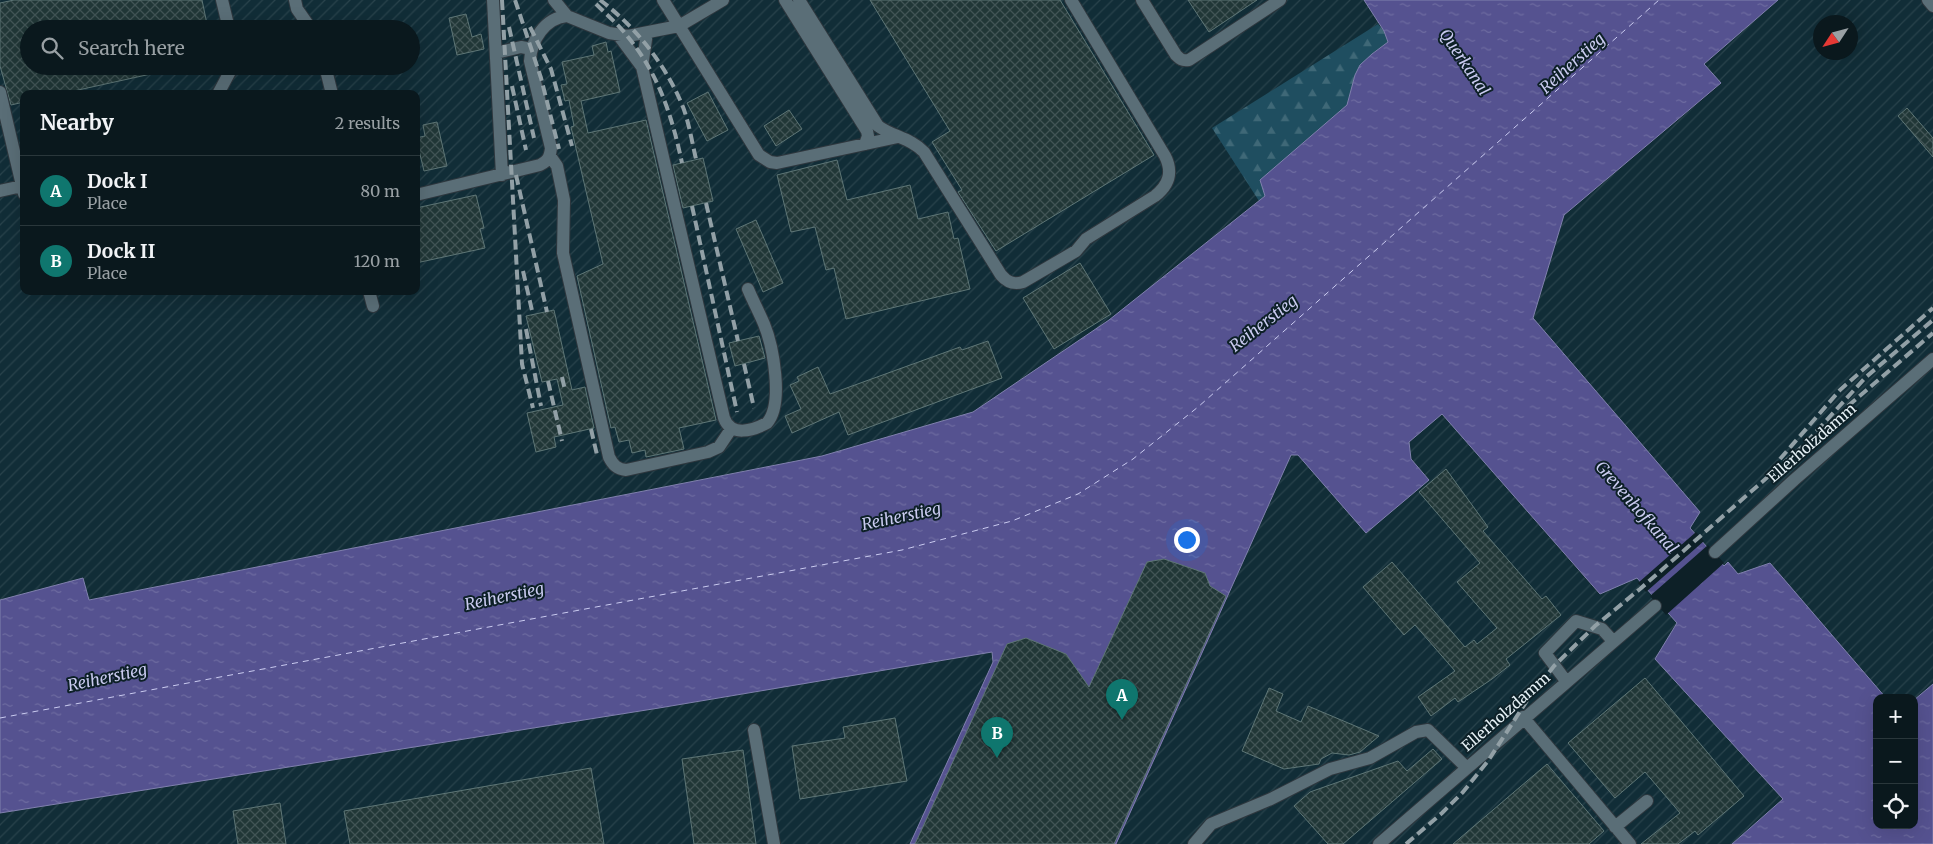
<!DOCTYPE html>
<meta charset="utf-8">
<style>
body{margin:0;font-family:Merriweather,serif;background:#18252a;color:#f1f3f6}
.controls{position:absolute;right:15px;bottom:15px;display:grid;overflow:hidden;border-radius:10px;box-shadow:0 5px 20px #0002}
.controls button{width:45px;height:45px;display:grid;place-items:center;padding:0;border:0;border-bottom:1px solid #2a373b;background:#0a181d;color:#f1f3f6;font:25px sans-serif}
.compass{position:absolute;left:1813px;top:15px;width:45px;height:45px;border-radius:50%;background:#0a181d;box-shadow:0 5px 20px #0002;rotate:234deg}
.you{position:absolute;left:1186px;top:539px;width:18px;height:18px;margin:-12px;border:4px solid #fff;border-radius:50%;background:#1a73e8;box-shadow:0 0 0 8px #1a73e833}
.badge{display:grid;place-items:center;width:32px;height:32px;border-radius:50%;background:#0f766e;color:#fff;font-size:16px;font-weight:700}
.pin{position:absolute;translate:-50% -41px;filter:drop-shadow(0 1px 2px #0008)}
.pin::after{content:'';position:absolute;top:26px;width:18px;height:15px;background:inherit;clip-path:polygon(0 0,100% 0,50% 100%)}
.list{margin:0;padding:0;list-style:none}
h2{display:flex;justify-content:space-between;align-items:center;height:65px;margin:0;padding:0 20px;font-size:21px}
h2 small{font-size:16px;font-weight:400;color:#99a0a4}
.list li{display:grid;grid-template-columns:32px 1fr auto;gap:15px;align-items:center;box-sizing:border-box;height:70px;padding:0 20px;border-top:1px solid #2a373b}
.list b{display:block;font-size:19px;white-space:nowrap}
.list p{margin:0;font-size:16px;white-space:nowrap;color:#99a0a4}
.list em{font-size:16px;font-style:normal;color:#99a0a4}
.icon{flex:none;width:28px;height:28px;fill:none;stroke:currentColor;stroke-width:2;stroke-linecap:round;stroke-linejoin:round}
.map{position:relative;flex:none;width:1933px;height:844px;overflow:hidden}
.search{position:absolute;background:#0a181d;box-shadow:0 5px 20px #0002;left:20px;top:20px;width:400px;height:55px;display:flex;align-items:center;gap:12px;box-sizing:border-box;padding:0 18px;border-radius:28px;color:#99a0a4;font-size:19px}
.panel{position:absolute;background:#0a181d;box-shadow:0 5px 20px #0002;left:20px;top:90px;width:400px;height:205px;border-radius:10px}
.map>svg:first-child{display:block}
.industrial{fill:url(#industrial-furrows);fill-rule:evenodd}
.forest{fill:url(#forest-firs)}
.water{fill:url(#water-ripples);stroke:#8081ae}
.pier{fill:#0d2027}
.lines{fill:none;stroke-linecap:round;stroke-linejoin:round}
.ferry{stroke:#cacbf0;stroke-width:1;stroke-dasharray:6 5;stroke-linecap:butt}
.building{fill:url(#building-cross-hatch);stroke:#5e7676}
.minor-casing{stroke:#2e373e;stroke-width:14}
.minor{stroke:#5a6e77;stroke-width:12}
.rail{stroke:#92a0a6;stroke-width:4;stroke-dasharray:10 5;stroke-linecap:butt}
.labels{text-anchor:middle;stroke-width:4;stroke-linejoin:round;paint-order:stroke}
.street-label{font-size:15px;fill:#e5f0f5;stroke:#0d2027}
.water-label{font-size:16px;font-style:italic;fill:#cacbf0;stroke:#0d2027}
</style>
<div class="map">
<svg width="1933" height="844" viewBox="0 0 1933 844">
<defs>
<pattern id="industrial-furrows" width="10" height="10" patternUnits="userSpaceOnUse" patternTransform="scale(1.25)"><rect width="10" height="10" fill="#112d37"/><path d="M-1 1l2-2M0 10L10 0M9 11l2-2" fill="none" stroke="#28424b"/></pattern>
<pattern id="forest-firs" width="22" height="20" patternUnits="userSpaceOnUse" patternTransform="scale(1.25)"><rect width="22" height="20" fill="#1f4e60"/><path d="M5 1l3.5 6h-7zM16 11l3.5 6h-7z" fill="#3f6877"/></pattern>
<pattern id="water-ripples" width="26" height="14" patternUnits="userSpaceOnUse" patternTransform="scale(1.25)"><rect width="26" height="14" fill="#555290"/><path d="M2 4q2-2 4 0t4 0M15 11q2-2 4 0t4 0" fill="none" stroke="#6d6ba0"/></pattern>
<pattern id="building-cross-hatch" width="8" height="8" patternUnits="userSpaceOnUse" patternTransform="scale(1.25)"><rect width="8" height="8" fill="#213737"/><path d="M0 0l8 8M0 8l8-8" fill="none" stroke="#415455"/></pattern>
</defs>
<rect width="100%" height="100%" fill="#0d2027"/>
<path class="industrial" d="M0,0H1364L1384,31L1347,105L1261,180L1266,195L1109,321L973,412L822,456L88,600L83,578L0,600ZM29,29H411V66H29ZM24,94H416V291H24Z
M1778,0H1933V684L1914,700V698H1886L1770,563L1738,574L1724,566L1690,528L1533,318L1564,215L1721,84L1704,64ZM1820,22H1850V52H1820Z
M1442,414L1599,594L1637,578L1677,623L1655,659L1783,799L1732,844H1116L1291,455H1298L1429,479L1411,459L1409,442Z
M992,652L993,662L910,844H0V813L659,708Z"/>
<path class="forest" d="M1378,24L1384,31L1388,42L1372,54L1355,75L1347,105L1261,180L1266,195L1259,201L1212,128Z"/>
<path class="water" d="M1364,0H1778L1704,64L1721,83L1564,215L1533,318L1700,512L1690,528L1724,566L1728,562L1738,574L1770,563L1886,698H1877V825H1914V700L1933,684V844H1732L1783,799L1655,659L1677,623L1637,578L1600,594L1442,414L1409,442L1411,459L1429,480L1366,533L1298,455H1291L1116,844H910L993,662L992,652L659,708L0,813V600L83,578L89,600L822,456L973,412L1109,320L1265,196L1260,180L1347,105L1355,75L1360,65L1372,54L1388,42L1384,31Z"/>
<path class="pier" d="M1696,532L1704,541L1646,592L1638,583Z
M1708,545L1724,563L1666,615L1650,596Z"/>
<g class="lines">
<path class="ferry" d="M0,718L902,550L1012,521L1078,494L1133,459L1198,407L1659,0"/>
</g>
<path class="building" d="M14,0H202L208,29H29V66H159L160,72L60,94H24V102L11,105L0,66V3Z
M870,0H1060L1154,155L996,251L958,192L962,190L932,142L950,131Z
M1188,0H1257L1209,32Z
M466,14L472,37L481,34L484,49L457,55L449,18Z
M606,42L608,52L611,51L620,92L581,101L588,133L646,120L716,420L679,428L684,449L646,457L645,450L632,453L629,440L619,442L615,427L611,428L577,276L603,264L571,127L574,126L569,100L565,101L561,85L567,84L562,62L594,55L592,46Z
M708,92L728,130L707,141L687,103Z
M1907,108L1933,138V157L1898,116Z
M789,110L802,129L776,146L764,126Z
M437,122L447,166L424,171L416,138L425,136L423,125Z
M703,158L713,201L683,208L673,165Z
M837,160L847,200L910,185L918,219L948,212L954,239L958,238L970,289L846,319L834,268L826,270L815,227L791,232L777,175Z
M476,195L484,228L480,229L485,248L416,263V208Z
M756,220L783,283L763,292L736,229Z
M1080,263L1111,314L1054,349L1023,298Z
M554,310L572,390L585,387L594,428L554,437L556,447L536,452L527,413L563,405L557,379L542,382L526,316Z
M759,336L765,358L735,366L729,343Z
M988,341L1002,378L848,435L839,412L792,433L785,416L801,409L790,385L799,381L797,377L818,367L830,394L960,347L962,350Z
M1446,469L1488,527L1483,531L1542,599L1546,596L1561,615L1506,659L1510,665L1492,679L1458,702L1455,698L1431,716L1418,697L1455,671L1415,625L1404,635L1363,587L1392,562L1465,647L1474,640L1477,644L1497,628L1457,582L1480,563L1419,492Z
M1164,559L1205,573L1210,586L1226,596L1114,844H915L1007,644L1026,638L1066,654L1089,687L1147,562Z
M1645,678L1744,796L1698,835L1695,831L1678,844H1641L1680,813L1645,772L1615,798L1568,743Z
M1269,688L1283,694L1276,711L1301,722L1308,706L1379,736L1360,752L1349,755L1332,753L1321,759L1319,764L1284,769L1242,751Z
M895,718L907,781L800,799L792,746L845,738L843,727Z
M1433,749L1442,759L1343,844H1328L1294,806L1310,792L1398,761L1407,771Z
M743,750L756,844H694L682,759Z
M1547,764L1604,831L1589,844H1453Z
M591,768L604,844H350L344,811Z
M280,803L286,844H238L233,811Z"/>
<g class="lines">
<defs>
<path id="minor" d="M222,0L229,29
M295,0L297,9L311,29
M493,0L502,175
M554,0L567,16L609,33L628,36L679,26L723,0
M663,0L759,155L770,162L777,163L898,137
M785,0L867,131L868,136L865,144
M799,0L878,126C893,137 911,138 924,152L1001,275C1007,282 1013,285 1023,282L1076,251L1086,239L1155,196C1169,185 1173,172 1165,156L1071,0
M1142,0L1176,55C1180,59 1182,61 1189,60L1280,0
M1928,0L1933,6
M647,33L642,67L724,418C731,437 752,431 767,423C784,404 773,346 764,324C759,312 753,301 748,289
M619,36L642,67
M496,53L521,47L532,49
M325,66L332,94
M0,92L24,194
M218,94L233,66
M550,156L557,166L564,200L563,253L609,457C613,465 617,469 626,470L708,452L719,447L731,429
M0,191L22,186
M416,195L540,165C548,161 550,157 551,148L530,61C531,40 545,18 567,16
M369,291L373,306
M1715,552L1794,480L1933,359
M1566,681L1545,653L1576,621L1602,629L1613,641
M1523,717L1630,844
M754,730L774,844
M1615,827L1647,801
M1194,844L1211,824L1271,799L1330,769L1370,758L1416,732L1428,730L1466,767
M1379,844L1655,606"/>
</defs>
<use href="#minor" class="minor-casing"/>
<use href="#minor" class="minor"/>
<path class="rail" d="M502,0L522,364L533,408
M515,0L541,78L559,149
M600,0C636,27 666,65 683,107C689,123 692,142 696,159
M596,4C607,15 619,25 628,37C659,75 672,116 682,163
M509,27L534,138
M530,27L551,69L572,146
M512,86L526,150
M516,175L547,312
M706,203L738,341
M692,206L737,412
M523,271L533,315
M526,329L541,406
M744,364L754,408
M562,377L565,390
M548,381L562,441
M1848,406L1933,333
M591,429L597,455
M1780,459L1840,390L1933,308
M1406,844L1442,813L1463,792L1488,761L1528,699L1554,666L1595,626L1640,589L1803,446L1866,377L1933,320"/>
</g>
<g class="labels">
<g class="street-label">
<text transform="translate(1812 443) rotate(-41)" y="5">Ellerholzdamm</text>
<text transform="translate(1506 712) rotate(-41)" y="5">Ellerholzdamm</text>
</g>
<g class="water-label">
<text transform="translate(1465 62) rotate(56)" y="6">Querkanal</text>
<text transform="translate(1572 63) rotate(-42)" y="6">Reiherstieg</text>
<text transform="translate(1263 323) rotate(-38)" y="6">Reiherstieg</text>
<text transform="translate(1637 507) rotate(49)" y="6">Grevenhofkanal</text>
<text transform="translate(901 516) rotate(-12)" y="6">Reiherstieg</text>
<text transform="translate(504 596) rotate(-12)" y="6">Reiherstieg</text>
<text transform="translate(107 677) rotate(-12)" y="6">Reiherstieg</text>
</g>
</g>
</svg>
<div class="controls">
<button>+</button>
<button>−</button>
<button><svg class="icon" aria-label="locate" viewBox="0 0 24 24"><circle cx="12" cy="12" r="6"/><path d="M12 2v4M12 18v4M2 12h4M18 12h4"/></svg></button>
</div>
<svg class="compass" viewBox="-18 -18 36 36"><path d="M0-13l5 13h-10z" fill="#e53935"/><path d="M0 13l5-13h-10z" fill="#99a0a4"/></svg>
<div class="you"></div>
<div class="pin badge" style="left:1122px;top:720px">A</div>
<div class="pin badge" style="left:997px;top:758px">B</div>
<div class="search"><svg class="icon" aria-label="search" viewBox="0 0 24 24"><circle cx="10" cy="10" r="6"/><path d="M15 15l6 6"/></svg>Search here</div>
<section class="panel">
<h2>Nearby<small>2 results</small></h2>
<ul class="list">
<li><span class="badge">A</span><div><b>Dock I</b><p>Place</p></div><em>80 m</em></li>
<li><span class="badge">B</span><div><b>Dock II</b><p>Place</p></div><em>120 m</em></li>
</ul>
</section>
</div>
